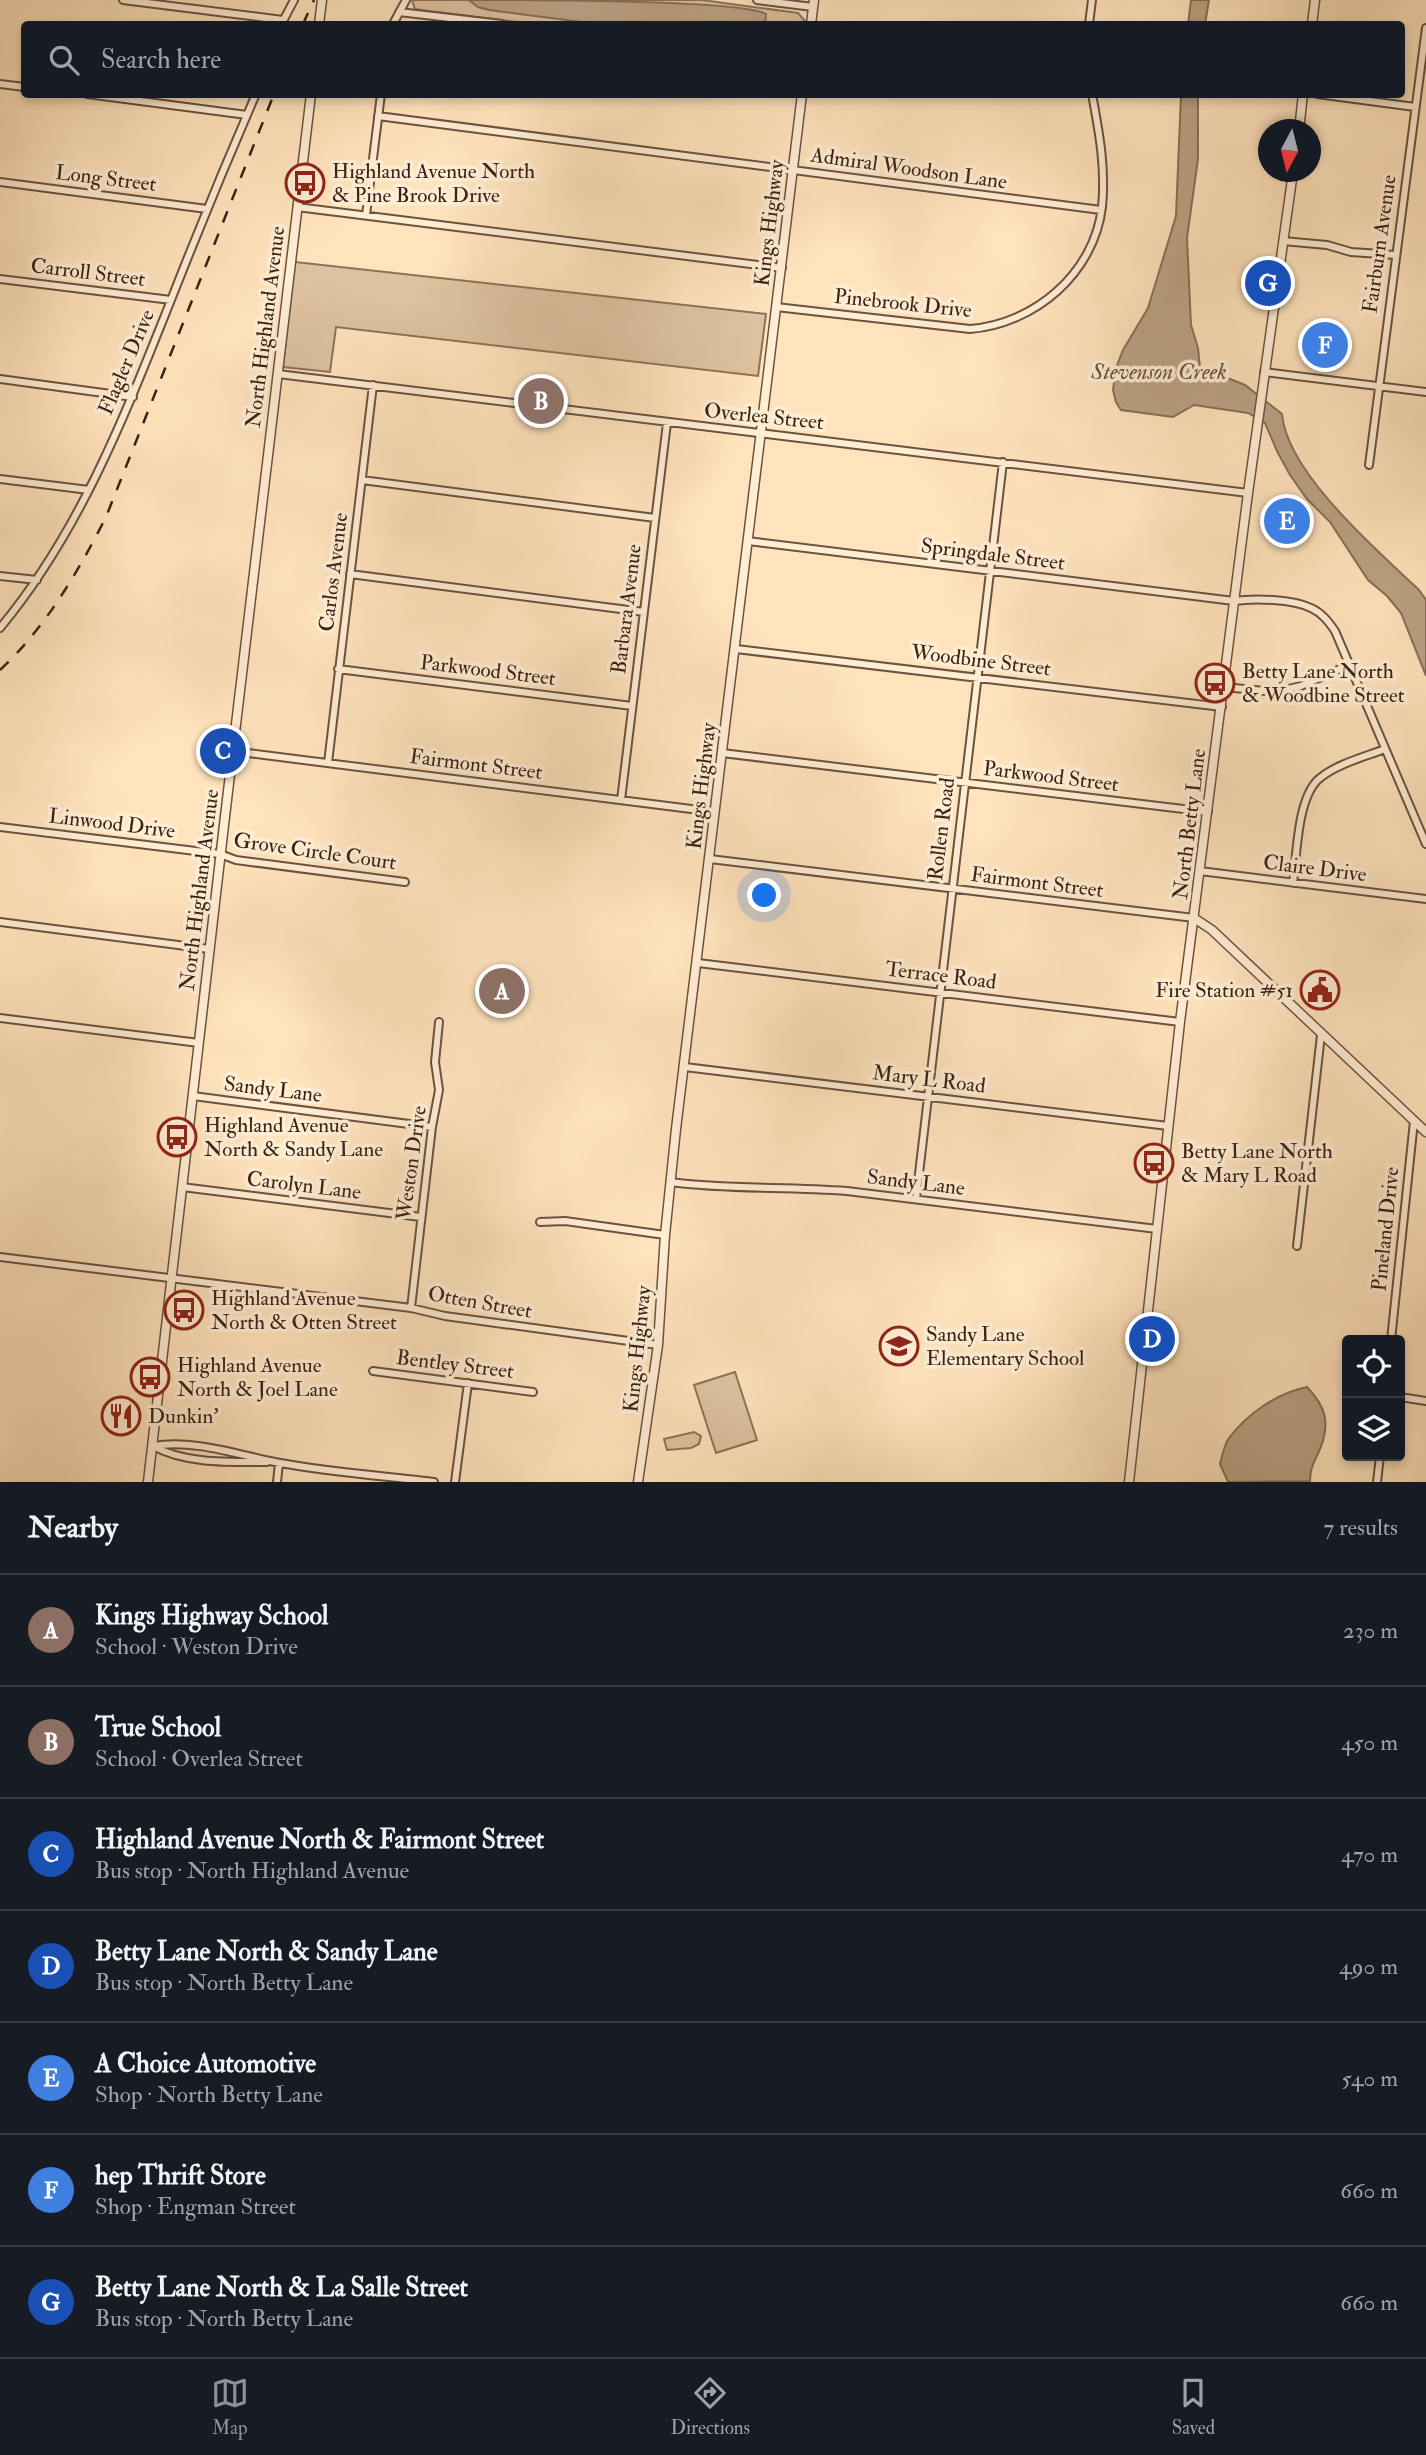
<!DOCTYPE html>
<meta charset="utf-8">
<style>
body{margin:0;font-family:"IM FELL Double Pica",serif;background:#242831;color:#f1f3f6}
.controls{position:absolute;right:21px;bottom:21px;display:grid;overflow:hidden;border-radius:7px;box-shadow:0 4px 10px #0003}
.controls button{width:63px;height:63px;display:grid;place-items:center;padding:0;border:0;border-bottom:2px solid #363941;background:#171b24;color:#f1f3f6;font:35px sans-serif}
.compass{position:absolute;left:1258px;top:119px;width:63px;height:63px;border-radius:50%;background:#171b24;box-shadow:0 4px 10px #0003;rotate:187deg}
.you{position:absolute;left:765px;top:896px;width:24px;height:24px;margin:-18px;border:5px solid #fff;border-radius:50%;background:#1a73e8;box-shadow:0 0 0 10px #1a73e833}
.badge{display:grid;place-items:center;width:46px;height:46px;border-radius:50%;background:#8c9099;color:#fff;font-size:23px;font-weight:700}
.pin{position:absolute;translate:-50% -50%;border:4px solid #fff;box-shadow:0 2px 7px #0006}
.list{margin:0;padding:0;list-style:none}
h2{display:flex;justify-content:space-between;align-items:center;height:91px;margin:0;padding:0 28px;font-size:30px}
h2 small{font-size:23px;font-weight:400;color:#9ea1a6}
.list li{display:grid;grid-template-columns:46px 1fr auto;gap:21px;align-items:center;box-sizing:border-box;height:112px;padding:0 28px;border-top:2px solid #363941}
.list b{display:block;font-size:26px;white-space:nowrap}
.list p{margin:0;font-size:23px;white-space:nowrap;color:#9ea1a6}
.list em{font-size:23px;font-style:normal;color:#9ea1a6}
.icon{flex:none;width:38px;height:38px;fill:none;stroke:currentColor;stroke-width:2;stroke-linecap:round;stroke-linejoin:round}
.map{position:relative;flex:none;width:1426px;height:1482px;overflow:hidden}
.search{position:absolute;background:#171b24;box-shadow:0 4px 10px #0003;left:21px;right:21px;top:21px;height:77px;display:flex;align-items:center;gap:18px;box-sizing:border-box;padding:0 24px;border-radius:7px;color:#9ea1a6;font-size:26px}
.sheet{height:875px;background:#171b24}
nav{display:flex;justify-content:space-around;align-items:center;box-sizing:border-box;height:98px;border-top:2px solid #363941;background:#171b24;font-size:19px;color:#9ea1a6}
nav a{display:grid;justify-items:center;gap:4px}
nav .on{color:#8c9099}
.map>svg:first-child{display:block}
.green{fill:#dec2a0;stroke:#8c725a;stroke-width:2}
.water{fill:#bca184;stroke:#886e58;stroke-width:2}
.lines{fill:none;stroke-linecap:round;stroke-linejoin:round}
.minor-casing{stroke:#6c523f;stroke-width:10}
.tertiary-casing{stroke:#6c523f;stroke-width:11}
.minor{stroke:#ffedd4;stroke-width:6}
.tertiary{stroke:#ffedd4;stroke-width:8}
.rail{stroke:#3b2115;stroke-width:2.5;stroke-dasharray:12 12;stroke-linecap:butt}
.labels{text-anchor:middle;stroke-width:7;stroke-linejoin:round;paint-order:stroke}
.street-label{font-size:21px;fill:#3b2115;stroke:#ffedd4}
.poi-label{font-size:21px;fill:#3b2115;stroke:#ffedd4;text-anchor:start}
.water-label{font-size:23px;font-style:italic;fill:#684e3c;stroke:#ffedd4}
</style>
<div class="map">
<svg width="1426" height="1482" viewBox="0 0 1426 1482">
<rect width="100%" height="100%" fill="#ffe3bd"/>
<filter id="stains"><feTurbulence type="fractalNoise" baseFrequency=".00286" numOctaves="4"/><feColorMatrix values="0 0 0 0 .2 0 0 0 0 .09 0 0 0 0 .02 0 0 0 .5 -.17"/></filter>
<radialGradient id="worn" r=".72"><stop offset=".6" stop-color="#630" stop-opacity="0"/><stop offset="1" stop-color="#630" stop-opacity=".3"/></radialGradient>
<path class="green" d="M412,0H702L798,13L805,21L804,24H534L421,10L415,9Z
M295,262L766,314L758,376L336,327L330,372L283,367Z
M735,1372L757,1440L716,1453L694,1385Z
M694,1432L701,1436L699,1444L691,1448L667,1450L664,1439Z"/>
<path class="water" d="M469,0C515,0 741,0 766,14L765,24H597L489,10L478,7Z
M1191,0H1209L1205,24H1188Z
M1181,95H1198V159L1187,238L1191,325L1198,348L1200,367L1245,385L1282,414C1287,473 1377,550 1419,590L1426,600V676L1401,613L1387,596L1368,580L1330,522L1307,499L1290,475L1277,451L1265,423L1248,413L1194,405L1173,417L1121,410L1116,402L1113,390L1116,368L1123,350L1148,308L1176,216Z
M1307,1387C1325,1406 1331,1422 1320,1449C1315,1461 1310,1467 1310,1481L1228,1482L1220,1464C1222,1456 1224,1445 1229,1438C1247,1414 1277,1393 1307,1387Z"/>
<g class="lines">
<defs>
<path id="minor" d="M123,0L283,20
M757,0L813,7
M399,12L502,24
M282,23L294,0
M393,24L406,0
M1089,24L1092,0
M0,84L24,87
M87,94L247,115
M1317,94L1415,107
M378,116L1101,210
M0,182L207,209
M297,207L782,268
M366,215L381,94
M1283,241L1327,245L1351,252L1395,255
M0,279L171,300
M776,307L970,329C1034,324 1094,274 1102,207C1106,168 1099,132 1092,94
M1264,372L1426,392
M278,374L1248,493
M0,379L133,397
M1369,465L1426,28
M0,479L89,490
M362,480L655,518
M748,541L1234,601C1254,598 1293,599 1311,608C1322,613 1328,621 1335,631L1426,844
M350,574L644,612
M0,576L37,580
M0,628C80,532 125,415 171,300C198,231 226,163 256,94
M736,649L1222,707
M338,669L632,706
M1224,687L1275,692L1301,686L1349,665
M232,751L715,812
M722,753L1208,812
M328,763L373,385
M621,800L667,423
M0,827L220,854L236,860L405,882
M710,859L1194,918
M1200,871L1426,899
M1293,883C1297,855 1297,796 1320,778C1337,764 1364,757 1385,749
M0,922L209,949
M698,963L1180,1022
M0,1018L199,1043
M685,1067L1168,1126
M193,1096L432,1127
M670,1182C729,1190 788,1186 847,1191L1157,1229
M182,1187L421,1217
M916,1199L1003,462
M540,1222L565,1221L665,1235
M1297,1246L1321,1035
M0,1257L411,1308L445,1316L658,1345
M411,1308L432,1127L439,1090L435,1062L439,1022
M1391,1340L1414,1121
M373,1371L533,1392
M1400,1397L1426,1401
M153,1446C195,1439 238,1455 280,1463C330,1472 383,1476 434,1482
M153,1446C185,1464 230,1462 267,1462
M277,1482L279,1463
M455,1482L468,1383
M1377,1482L1380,1456"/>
<path id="tertiary" d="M319,24L322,0
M811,24L814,0
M1312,24L1315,0
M1299,130L1303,94
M1194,918L1212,930L1426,1132
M148,1482L224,825L311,94
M638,1482L658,1345L665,1235L676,1129L802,94
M1129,1482L1180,1022L1248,493L1293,172"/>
</defs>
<use href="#minor" class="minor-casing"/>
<use href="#tertiary" class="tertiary-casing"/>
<use href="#minor" class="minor"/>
<use href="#tertiary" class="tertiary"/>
<path class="rail" d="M303,24L314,0
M0,670C46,627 78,572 106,517L274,94"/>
</g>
<defs>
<symbol id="bus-ring" viewBox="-11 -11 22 22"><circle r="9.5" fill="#ffedd4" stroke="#8f2418" stroke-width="1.5"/><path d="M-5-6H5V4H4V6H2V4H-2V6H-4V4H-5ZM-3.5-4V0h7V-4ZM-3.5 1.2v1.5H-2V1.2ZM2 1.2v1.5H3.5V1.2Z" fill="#8f2418"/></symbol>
<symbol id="civic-ring" viewBox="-11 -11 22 22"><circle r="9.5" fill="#ffedd4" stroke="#8f2418" stroke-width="1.5"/><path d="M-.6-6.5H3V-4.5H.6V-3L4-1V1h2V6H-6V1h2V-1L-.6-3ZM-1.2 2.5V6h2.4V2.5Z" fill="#8f2418"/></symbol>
<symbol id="school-ring" viewBox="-11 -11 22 22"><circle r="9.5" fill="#ffedd4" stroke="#8f2418" stroke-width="1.5"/><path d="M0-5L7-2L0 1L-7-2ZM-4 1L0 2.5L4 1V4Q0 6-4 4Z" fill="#8f2418"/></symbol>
<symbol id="restaurant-ring" viewBox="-11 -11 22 22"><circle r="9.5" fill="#ffedd4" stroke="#8f2418" stroke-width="1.5"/><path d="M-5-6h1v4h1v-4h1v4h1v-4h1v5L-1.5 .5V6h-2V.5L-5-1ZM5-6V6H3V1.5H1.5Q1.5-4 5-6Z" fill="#8f2418"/></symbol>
</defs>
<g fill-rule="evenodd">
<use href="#bus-ring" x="283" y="161" width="44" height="44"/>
<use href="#bus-ring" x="1193" y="661" width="44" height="44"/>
<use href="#civic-ring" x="1298" y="968" width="44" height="44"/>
<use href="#bus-ring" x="155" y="1115" width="44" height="44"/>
<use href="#bus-ring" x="1132" y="1141" width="44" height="44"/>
<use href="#bus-ring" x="162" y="1288" width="44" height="44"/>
<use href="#school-ring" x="877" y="1324" width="44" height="44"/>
<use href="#bus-ring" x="128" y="1355" width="44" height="44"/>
<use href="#restaurant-ring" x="99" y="1394" width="44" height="44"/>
</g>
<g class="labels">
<g class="street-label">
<text transform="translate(909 168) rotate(8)" y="7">Admiral Woodson Lane</text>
<text transform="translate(106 178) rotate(7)" y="7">Long Street</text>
<text transform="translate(769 223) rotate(-83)" y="7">Kings Highway</text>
<text transform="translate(1379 244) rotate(-82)" y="7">Fairburn Avenue</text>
<text transform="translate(88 272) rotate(7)" y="7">Carroll Street</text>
<text transform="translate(903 303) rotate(6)" y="7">Pinebrook Drive</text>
<text transform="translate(265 327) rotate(-83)" y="7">North Highland Avenue</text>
<text transform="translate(126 362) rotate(-67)" y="7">Flagler Drive</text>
<text transform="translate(764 416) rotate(6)" y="7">Overlea Street</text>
<text transform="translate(993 554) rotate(7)" y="7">Springdale Street</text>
<text transform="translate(333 572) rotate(-83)" y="7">Carlos Avenue</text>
<text transform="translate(626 609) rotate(-83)" y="7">Barbara Avenue</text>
<text transform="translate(981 660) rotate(7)" y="7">Woodbine Street</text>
<text transform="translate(488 670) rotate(7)" y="7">Parkwood Street</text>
<text transform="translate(476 764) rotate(7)" y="7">Fairmont Street</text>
<text transform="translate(1051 776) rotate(7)" y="7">Parkwood Street</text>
<text transform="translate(701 786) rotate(-83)" y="7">Kings Highway</text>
<text transform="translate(112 823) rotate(7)" y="7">Linwood Drive</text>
<text transform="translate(1189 824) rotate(-83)" y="7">North Betty Lane</text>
<text transform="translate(941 829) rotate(-83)" y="7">Rollen Road</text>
<text transform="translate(315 851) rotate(8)" y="7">Grove Circle Court</text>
<text transform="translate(1315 868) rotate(7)" y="7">Claire Drive</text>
<text transform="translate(1037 882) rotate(7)" y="7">Fairmont Street</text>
<text transform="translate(199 890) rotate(-83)" y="7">North Highland Avenue</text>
<text transform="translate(941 975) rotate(7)" y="7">Terrace Road</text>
<text transform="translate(929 1079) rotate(7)" y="7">Mary L Road</text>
<text transform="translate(273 1089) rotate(7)" y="7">Sandy Lane</text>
<text transform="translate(411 1163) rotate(-82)" y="7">Weston Drive</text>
<text transform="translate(916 1182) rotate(7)" y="7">Sandy Lane</text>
<text transform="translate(304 1185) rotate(7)" y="7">Carolyn Lane</text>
<text transform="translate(1385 1229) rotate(-84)" y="7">Pineland Drive</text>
<text transform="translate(480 1302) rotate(10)" y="7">Otten Street</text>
<text transform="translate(637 1349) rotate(-84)" y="7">Kings Highway</text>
<text transform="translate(455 1364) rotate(7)" y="7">Bentley Street</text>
</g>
<g class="poi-label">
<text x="332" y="178">Highland Avenue North<tspan x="332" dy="24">&amp; Pine Brook Drive</tspan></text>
<text x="1242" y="678">Betty Lane North<tspan x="1242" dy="24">&amp; Woodbine Street</tspan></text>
<text x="1293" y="997" text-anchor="end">Fire Station #51</text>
<text x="204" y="1132">Highland Avenue<tspan x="204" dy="24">North &amp; Sandy Lane</tspan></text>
<text x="1181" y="1158">Betty Lane North<tspan x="1181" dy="24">&amp; Mary L Road</tspan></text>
<text x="211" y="1305">Highland Avenue<tspan x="211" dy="24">North &amp; Otten Street</tspan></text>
<text x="926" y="1341">Sandy Lane<tspan x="926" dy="24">Elementary School</tspan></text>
<text x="177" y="1372">Highland Avenue<tspan x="177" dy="24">North &amp; Joel Lane</tspan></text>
<text x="148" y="1423">Dunkin'</text>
</g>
<g class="water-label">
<text x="1159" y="379">Stevenson Creek</text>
</g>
</g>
<rect width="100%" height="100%" filter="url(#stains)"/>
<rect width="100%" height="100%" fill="url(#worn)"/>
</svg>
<div class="controls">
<button><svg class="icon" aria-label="locate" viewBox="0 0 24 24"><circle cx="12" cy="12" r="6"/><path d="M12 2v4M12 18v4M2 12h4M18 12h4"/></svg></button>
<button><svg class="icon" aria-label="layers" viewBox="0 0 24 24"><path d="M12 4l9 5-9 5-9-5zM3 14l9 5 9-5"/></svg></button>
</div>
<svg class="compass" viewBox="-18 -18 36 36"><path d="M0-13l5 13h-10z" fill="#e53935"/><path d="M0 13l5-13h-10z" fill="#9ea1a6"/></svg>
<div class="you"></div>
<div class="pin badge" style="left:502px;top:991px;background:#8d6e63">A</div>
<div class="pin badge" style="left:541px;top:401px;background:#8d6e63">B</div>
<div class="pin badge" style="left:223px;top:751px;background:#1a4fb4">C</div>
<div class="pin badge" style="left:1152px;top:1339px;background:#1a4fb4">D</div>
<div class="pin badge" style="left:1287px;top:521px;background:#3f7fe0">E</div>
<div class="pin badge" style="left:1325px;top:345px;background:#3f7fe0">F</div>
<div class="pin badge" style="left:1268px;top:283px;background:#1a4fb4">G</div>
<div class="search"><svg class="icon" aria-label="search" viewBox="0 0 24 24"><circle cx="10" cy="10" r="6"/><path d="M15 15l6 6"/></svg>Search here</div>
</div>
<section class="sheet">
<h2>Nearby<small>7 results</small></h2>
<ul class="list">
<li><span class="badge" style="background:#8d6e63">A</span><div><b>Kings Highway School</b><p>School · Weston Drive</p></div><em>230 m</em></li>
<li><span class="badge" style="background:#8d6e63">B</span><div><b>True School</b><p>School · Overlea Street</p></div><em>450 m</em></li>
<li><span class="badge" style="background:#1a4fb4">C</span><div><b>Highland Avenue North &amp; Fairmont Street</b><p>Bus stop · North Highland Avenue</p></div><em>470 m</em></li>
<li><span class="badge" style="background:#1a4fb4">D</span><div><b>Betty Lane North &amp; Sandy Lane</b><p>Bus stop · North Betty Lane</p></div><em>490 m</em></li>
<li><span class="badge" style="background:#3f7fe0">E</span><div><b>A Choice Automotive</b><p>Shop · North Betty Lane</p></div><em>540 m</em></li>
<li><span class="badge" style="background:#3f7fe0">F</span><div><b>hep Thrift Store</b><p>Shop · Engman Street</p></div><em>660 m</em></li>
<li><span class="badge" style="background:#1a4fb4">G</span><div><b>Betty Lane North &amp; La Salle Street</b><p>Bus stop · North Betty Lane</p></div><em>660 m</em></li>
</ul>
</section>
<nav>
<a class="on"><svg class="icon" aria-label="map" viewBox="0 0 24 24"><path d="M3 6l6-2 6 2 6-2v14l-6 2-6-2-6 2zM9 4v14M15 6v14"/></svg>Map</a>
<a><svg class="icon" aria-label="directions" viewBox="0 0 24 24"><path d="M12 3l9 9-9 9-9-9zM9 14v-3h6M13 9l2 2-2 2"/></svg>Directions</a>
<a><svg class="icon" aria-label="saved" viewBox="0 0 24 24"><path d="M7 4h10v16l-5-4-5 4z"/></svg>Saved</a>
</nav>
